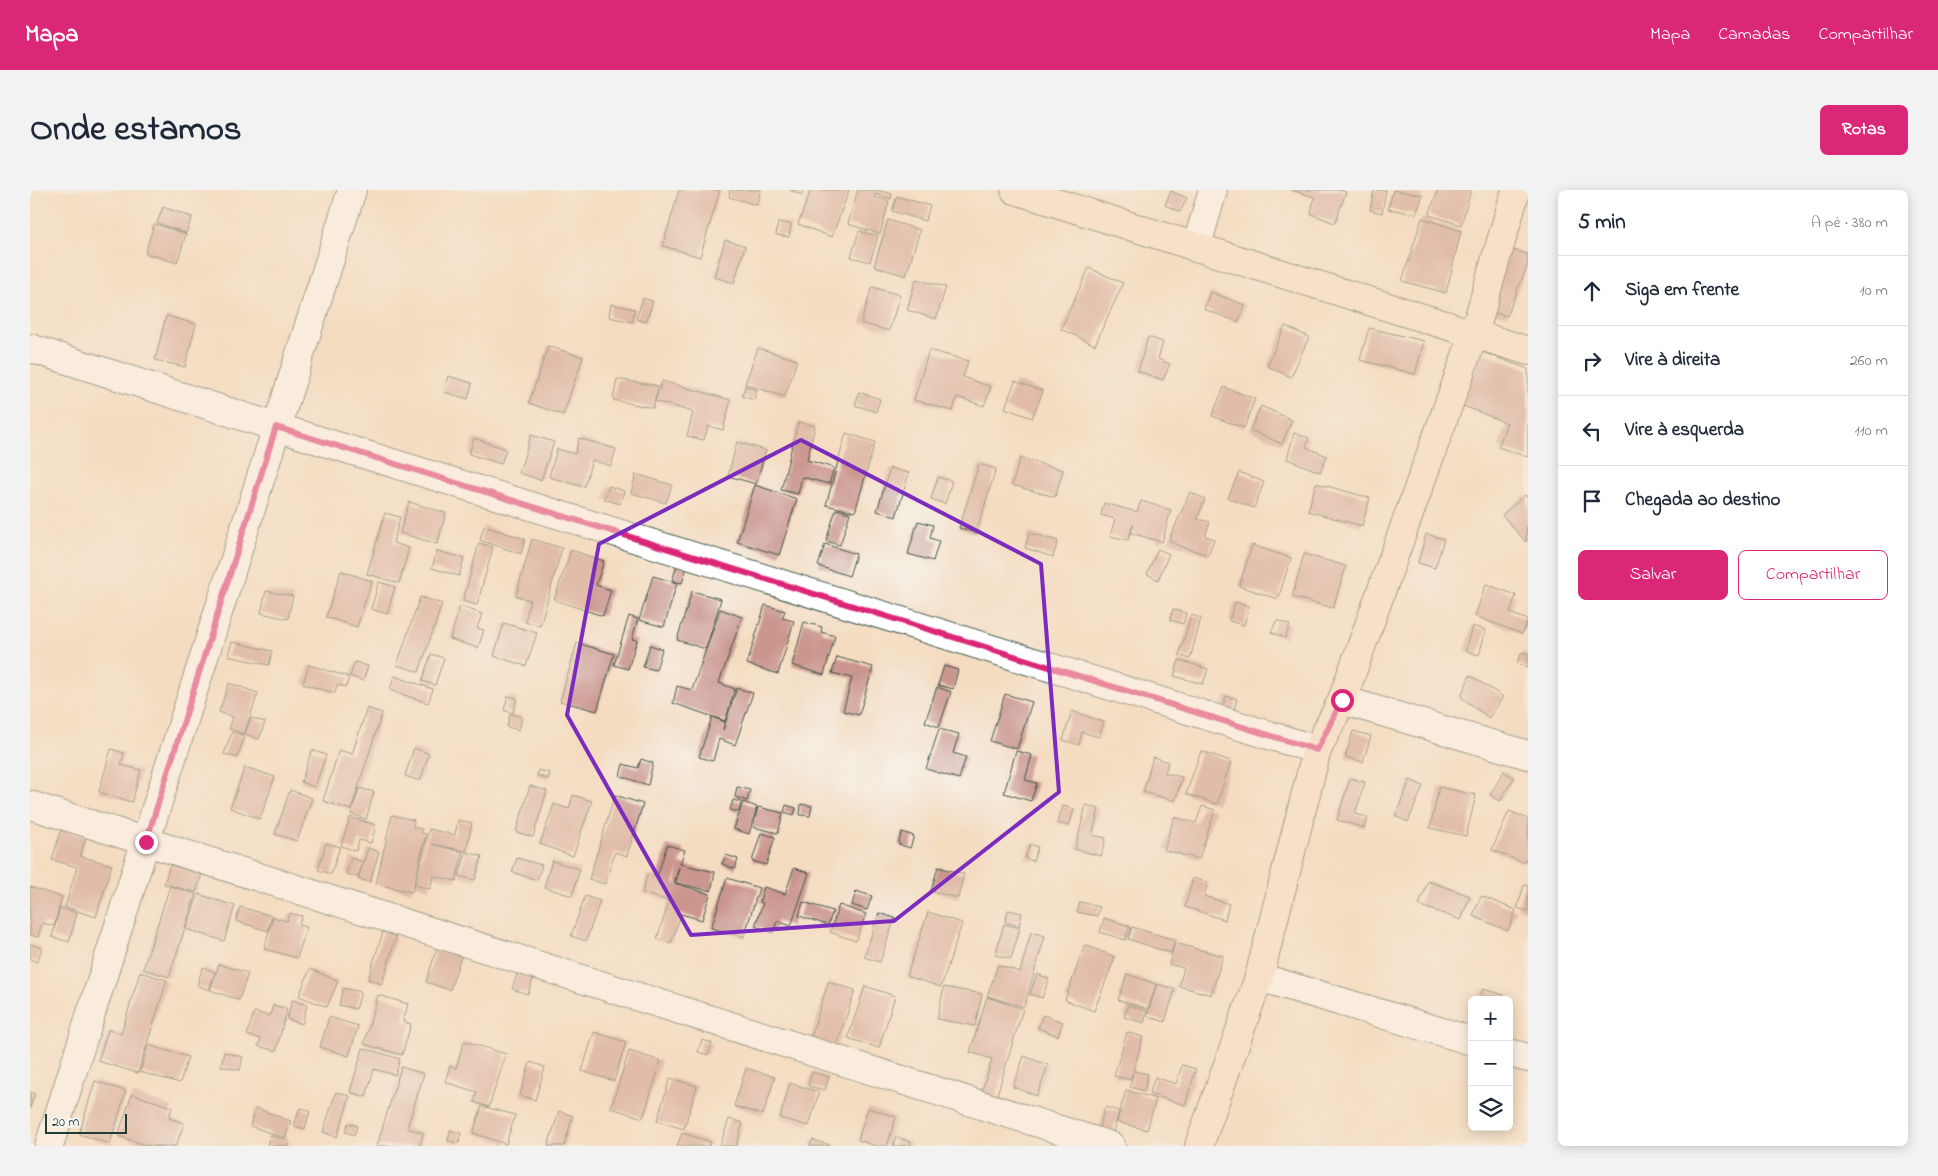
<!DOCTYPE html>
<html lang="pt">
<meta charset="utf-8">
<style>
body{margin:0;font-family:"Indie Flower",sans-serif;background:#f2f2f3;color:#1f2937}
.controls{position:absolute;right:15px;bottom:15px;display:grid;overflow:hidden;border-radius:8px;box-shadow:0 2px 12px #0003}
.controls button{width:45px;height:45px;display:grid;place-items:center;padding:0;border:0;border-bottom:1px solid #e0e1e3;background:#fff;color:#1f2937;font:25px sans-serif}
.scale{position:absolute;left:15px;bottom:12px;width:82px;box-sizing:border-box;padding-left:5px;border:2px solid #1f3d34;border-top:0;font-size:14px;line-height:18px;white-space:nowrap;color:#1f3d34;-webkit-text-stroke:4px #f6f6f2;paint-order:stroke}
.stop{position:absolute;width:15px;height:15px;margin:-11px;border:4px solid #db2777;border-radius:50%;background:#fff}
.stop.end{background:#db2777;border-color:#fff;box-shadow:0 1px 5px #0008}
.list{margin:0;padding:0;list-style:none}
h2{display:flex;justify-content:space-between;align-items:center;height:65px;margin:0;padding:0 20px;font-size:21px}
h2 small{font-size:16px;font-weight:400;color:#747a83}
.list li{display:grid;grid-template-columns:32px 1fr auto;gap:15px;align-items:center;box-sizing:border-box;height:70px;padding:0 20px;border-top:1px solid #e0e1e3}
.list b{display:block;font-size:19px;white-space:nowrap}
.list em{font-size:16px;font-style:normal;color:#747a83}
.actions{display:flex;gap:10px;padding:15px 20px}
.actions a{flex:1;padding:11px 0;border:1px solid #db2777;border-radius:8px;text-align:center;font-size:18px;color:#db2777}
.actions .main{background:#db2777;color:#fff}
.icon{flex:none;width:28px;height:28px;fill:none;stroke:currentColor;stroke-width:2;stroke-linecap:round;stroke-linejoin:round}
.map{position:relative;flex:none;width:1498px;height:956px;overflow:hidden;border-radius:8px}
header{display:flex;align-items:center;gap:30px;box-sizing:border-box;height:70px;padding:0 25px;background:#db2777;color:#fff}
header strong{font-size:24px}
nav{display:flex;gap:28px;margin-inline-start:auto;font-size:18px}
.intro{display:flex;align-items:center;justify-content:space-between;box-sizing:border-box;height:120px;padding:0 30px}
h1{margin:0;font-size:35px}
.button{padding:12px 22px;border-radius:8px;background:#db2777;color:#fff;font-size:18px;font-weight:700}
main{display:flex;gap:30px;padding:0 30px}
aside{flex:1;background:#fff;border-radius:8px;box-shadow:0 2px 12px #0003}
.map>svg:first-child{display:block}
.building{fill:#ca968e}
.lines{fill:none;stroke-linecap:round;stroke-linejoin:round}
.street-casing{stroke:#3f5549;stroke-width:30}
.secondary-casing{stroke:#3f5549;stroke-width:30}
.street{stroke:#fff;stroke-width:28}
.secondary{stroke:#fbe5cf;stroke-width:28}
.route{stroke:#db2777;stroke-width:6}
.marked{fill:none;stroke:#7b2cbf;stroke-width:4;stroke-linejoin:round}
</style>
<header>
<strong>Mapa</strong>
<nav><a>Mapa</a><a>Camadas</a><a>Compartilhar</a></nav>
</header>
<div class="intro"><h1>Onde estamos</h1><a class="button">Rotas</a></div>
<main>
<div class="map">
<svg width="1498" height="956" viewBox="0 0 1498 956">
<rect width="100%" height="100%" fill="#f6f6f2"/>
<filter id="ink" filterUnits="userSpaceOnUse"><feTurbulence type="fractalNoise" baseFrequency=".02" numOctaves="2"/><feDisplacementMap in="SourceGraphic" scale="10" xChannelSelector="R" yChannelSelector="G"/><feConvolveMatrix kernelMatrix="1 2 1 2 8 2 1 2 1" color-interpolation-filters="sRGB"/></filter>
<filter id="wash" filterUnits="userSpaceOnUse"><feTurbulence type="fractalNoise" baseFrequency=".0096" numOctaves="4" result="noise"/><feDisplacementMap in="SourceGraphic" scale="20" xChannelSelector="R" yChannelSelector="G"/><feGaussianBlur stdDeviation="1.12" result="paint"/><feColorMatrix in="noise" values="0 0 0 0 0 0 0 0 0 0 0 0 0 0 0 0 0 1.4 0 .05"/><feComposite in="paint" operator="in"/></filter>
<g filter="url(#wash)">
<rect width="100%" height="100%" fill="#f4dcc1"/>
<g id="blocks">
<path class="building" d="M649,0H690L670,67L633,56Z
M700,0H731L727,15L699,7Z
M760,0H774L772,5Z
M781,0H819L802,47L768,34Z
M828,0H848L862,4L861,9L845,4L844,7L859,11L850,44L818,34Z
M1261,0H1309L1316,2L1305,33L1281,24L1284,7Z
M1344,0H1356L1352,23L1340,20Z
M1363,0L1393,5L1386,24L1358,19Z
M1408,0H1441L1431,35L1399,25Z
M1141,1L1157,8L1150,22L1135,15Z
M867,6L900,16L895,31L862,21Z
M133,17L162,27L156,43L127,33Z
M1392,28L1431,41L1416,103L1372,91Z
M858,30L890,40L876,86L844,76Z
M748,32L761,34L759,47L746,45Z
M124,34L156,44L147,73L115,63Z
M829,41L848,46L840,72L821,67Z
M695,50L715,56L704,93L684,87Z
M1478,59L1498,64V74L1477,126L1456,121Z
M1059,78L1093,93L1065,155L1031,139Z
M886,89L916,97L906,129L877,120Z
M842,97L870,105L859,141L831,133Z
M1180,102L1215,115L1208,132L1174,119Z
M613,108L623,111L616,132L606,129Z
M581,114L605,119L602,132L579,127Z
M136,126L166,134L155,177L125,170Z
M1255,136L1279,147L1261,187L1237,176Z
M1339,138L1394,151L1385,184L1330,170Z
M1118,147L1133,152L1128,169L1140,174L1133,190L1108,181Z
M518,156L553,167L533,225L499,213Z
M728,158L767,170L755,207L715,194Z
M899,160L938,171L933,187L961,197L954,216L927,207L923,221L884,210Z
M1452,162L1498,179V267L1468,257L1477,233L1431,215Z
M418,186L442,193L438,209L414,202Z
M587,189L628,196L623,218L583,210Z
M632,191L701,210L693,240L678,236L674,250L657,246L663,222L625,211Z
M985,191L1013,201L1002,228L975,218Z
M715,196L727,200L724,210L712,206Z
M1194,197L1225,209L1214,238L1182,226Z
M829,202L850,209L846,222L825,215Z
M1231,216L1262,230L1252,254L1220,240Z
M768,232L785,236L777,270L804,278L799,294L772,287L768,304L751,300Z
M816,243L845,252L825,322L796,315Z
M1264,243L1279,248L1276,257L1297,266L1290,282L1257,269Z
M501,245L524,252L511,290L489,283Z
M444,248L476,259L471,274L439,264Z
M549,248L586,259L581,276L562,270L554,297L519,287L527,259L545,264Z
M707,252L736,260L726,294L698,286Z
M990,268L1033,280L1025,307L982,295Z
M949,274L966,279L946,343L929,338Z
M860,278L879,283L866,327L847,321Z
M1209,282L1234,292L1224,318L1198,308Z
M606,284L642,295L636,313L601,303Z
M908,287L922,291L915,314L901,309Z
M1286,293L1340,308L1332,336L1278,321Z
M725,295L767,309L749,365L707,352Z
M579,296L594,301L590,314L574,309Z
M1160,302L1175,309L1167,329L1180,332L1175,346L1184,349L1178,365L1149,356L1139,350Z
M1495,305L1498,308L1496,352L1472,325Z
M1111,311L1141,320L1132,352L1101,343L1103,334L1098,350L1080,346L1085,329L1071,325L1074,313L1107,322Z
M379,312L416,323L407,354L370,343Z
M806,319L820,323L810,355L796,351Z
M355,323L370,327L363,353L379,358L369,393L337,384Z
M888,331L903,335L900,348L909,351L903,371L878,364Z
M454,336L495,349L491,364L450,350Z
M999,343L1028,351L1023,367L995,358Z
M1396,344L1414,349L1405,378L1388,373Z
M502,349L532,358L510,436L495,432L500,410L486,406Z
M449,353L463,357L447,415L433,411Z
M795,354L826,364L819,386L788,376Z
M1222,355L1261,368L1248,409L1209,396Z
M1128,359L1139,364L1128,390L1117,384Z
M541,360L574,371L566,395L581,400L573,426L524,410Z
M407,361L434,368L429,386L402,378Z
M1274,364L1316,376L1303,418L1262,407Z
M647,375L657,377L652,393L642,391Z
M311,381L342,391L327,437L296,427Z
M623,386L647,393L634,437L609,430Z
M349,392L365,397L357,424L341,419Z
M1456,394L1486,405L1480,423L1498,430L1492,444L1445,426Z
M236,401L263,406L258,429L231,423Z
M662,401L691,409L676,459L647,450Z
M390,407L412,414L389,482L367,475Z
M1205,412L1219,416L1214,435L1199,431Z
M735,415L755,421L752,428L764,431L748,484L717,474Z
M430,416L452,424L447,438L454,440L448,458L420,449Z
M690,419L712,427L689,493L705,499L695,531L643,513L647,496L662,500Z
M1143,419L1156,423L1153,434L1140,430Z
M1161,425L1171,428L1160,469L1149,465Z
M599,426L608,429L602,449L607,450L598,479L584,475Z
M1247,430L1260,435L1255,448L1241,442Z
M774,432L792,437L791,442L805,446L794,485L762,475Z
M474,433L507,443L496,476L464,466Z
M1442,436L1456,440L1449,465L1435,461Z
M202,452L242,461L239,475L198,466Z
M547,453L584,464L567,521L530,511Z
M620,455L632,459L626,480L613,477Z
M1492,462L1498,464V478L1487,473Z
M401,464L414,468L405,495L392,491Z
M807,467L843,477L829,525L813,521L822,488L802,483Z
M1149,470L1178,479L1173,494L1144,486Z
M325,472L338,476L333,491L320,486Z
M279,475L319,487L316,497L307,495L305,503L273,494Z
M914,476L928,480L923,499L908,495Z
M1440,485L1473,507L1459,528L1431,507Z
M364,486L403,499L398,513L360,500Z
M199,493L228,503L214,544L199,539L203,527L189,522Z
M907,497L921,502L909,537L895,532Z
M707,498L723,503L705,555L689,549L683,571L669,567L682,527L695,532L693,540Z
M975,504L1002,512L987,559L960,551Z
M478,506L487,508L483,523L474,520Z
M1196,506L1207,509L1203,523L1192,520Z
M337,518L352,523L321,620L293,611L309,560L322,564Z
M1042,521L1074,532L1069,547L1052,542L1049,555L1033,550Z
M480,524L492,527L489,540L477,537Z
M221,528L235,532L229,549L215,544Z
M909,539L929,544L923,563L936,567L929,589L896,579Z
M1323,541L1341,546L1333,572L1315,567Z
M202,542L215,546L207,568L194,564Z
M384,558L399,564L390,591L375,586Z
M81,559L94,563L91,575L111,580L102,612L69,602Z
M282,560L296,565L285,597L271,592Z
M986,561L1002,565L995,590L1007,593L1001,611L974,603Z
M1171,561L1201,571L1187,614L1156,604Z
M1123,567L1138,572L1135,583L1152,587L1145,611L1113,602Z
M611,569L623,573L618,595L590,586L593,574L608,578Z
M215,577L245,587L230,629L200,618Z
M508,580L520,583L518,589L507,586Z
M1474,581L1484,588L1470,611L1460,605Z
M1320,588L1335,592L1325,624L1338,627L1334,638L1307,630Z
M1380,590L1393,596L1378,632L1365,626Z
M500,596L517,601L503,647L486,642Z
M707,597L720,600L717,611L705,607Z
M1409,597L1446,605L1436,646L1400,638Z
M329,598L344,602L336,629L321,624Z
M260,600L282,608L267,651L245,644Z
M543,605L562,611L543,666L510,654L524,614L539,619Z
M585,605L613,614L597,666L585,662L575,694L559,689Z
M703,610L711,612L709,622L700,620Z
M713,612L727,617L719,644L704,639Z
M771,614L782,616L780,626L770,625Z
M756,615L766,618L764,625L754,622Z
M1056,615L1069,619L1062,645L1076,648L1071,666L1045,659Z
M1033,616L1044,619L1039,636L1027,633Z
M1172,616L1185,620L1169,669L1134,660L1144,627L1166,633Z
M728,617L753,623L748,643L723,637Z
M1479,621L1498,629V664L1494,673L1462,660Z
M362,625L384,630L383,637L392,639L391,643L396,644L382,702L346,694Z
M320,627L346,635L341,653L329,650L326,661L311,656Z
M428,630L442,633L436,661L402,654L433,662L426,691L403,686L400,699L385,695L399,639L425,645Z
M31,640L56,647L50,666L82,675L66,727L35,717L47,677L22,670Z
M872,642L884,646L880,658L868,654Z
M731,643L745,647L736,675L722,671Z
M296,653L310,657L301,684L288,680Z
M1000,654L1008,657L1003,671L995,668Z
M637,655L655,660L650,674L685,682L681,701L646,693L649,677L644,693L680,704L672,730L651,724L641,753L627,749L639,711L612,703L617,685L627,687Z
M338,658L349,662L340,692L328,689Z
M436,662L452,666L445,690L429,686Z
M696,665L708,669L705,679L692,674Z
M321,668L333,672L328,687L316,684Z
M487,668L512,675L507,690L482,682Z
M522,671L550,679L542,706L514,697Z
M140,675L172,684L166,702L134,694Z
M908,677L934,684L928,708L901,701Z
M764,678L779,683L761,736L747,731L743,743L725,736L733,713L730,712L734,697L755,704Z
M697,688L729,698L714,747L681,738Z
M1163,688L1178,693L1174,706L1199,714L1195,730L1155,717Z
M1398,691L1440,706L1431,730L1389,715Z
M1494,695L1498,696V721L1487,718Z
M140,696L166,704L139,787L113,779Z
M0,697L32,707L24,736L12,733L8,747L0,745Z
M826,701L842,706L837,720L822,715Z
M168,704L205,716L194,751L156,739Z
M555,706L570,711L556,751L541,746Z
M1451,706L1486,720L1478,741L1443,726Z
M773,712L803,721L798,735L769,726Z
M1050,712L1070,717L1067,726L1047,722Z
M809,715L836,724L826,751L800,742Z
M210,717L242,726L238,741L206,731Z
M30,718L47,723L39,752L22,747Z
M978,720L992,723L989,736L975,732Z
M898,722L932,733L911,797L877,786Z
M260,723L272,726L269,735L277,737L267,768L234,759L243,727L257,731Z
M849,723L865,728L850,772L834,767Z
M1074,728L1100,736L1095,750L1070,742Z
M974,734L990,738L981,769L965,765Z
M1102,737L1145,750L1141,763L1098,749Z
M353,742L366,747L352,794L338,789Z
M1001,742L1015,746L994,817L957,806L968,775L990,782Z
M1145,753L1193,766L1181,805L1149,796L1154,778L1139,774Z
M0,754L12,758L7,772L0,769Z
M1055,755L1085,767L1064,821L1035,810Z
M407,758L431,766L420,800L396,792Z
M189,774L218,783L209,810L180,800Z
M173,777L185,782L179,800L167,795Z
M280,779L308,791L297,817L269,806Z
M110,782L137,790L108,883L68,871L78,840L91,844Z
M487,784L503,788L498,804L482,799Z
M1007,784L1019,789L1012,808L1000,804Z
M1097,784L1126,794L1118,819L1088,810Z
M798,792L825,800L806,858L780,850Z
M1127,794L1145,799L1135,832L1117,826Z
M835,796L865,806L849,858L818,848Z
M914,797L952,804L945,836L907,829Z
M313,798L331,802L326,819L309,815Z
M1453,799L1474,805L1473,810H1450Z
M348,805L378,814L373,832L381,834L372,865L334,854Z
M957,807L993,819L965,911L950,907L962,869L940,862Z
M262,810L277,815L272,834L257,829Z
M243,815L257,819L246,861L228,856L231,849L217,845L224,822L240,826Z
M1098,815L1117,821L1114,833L1094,827Z
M1013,825L1033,832L1028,846L1008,838Z
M299,827L328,836L319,866L290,857Z
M564,842L596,852L584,891L552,881Z
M1097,842L1113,847L1103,881L1118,884L1114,901L1100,897L1103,883L1100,890L1084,886Z
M672,850L682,853L678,865L668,862Z
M434,851L476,864L459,917L444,912L447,902L415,892L420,876L426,878Z
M118,855L158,867L150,893L110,882Z
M333,858L370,869L365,885L344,879L336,907L320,902Z
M599,861L631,871L613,928L581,918Z
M194,862L213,867L210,880L191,876Z
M994,866L1018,875L1007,906L983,897Z
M500,872L515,877L505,910L490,905Z
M1152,875L1166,879L1155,915L1119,904L1125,887L1146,894Z
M371,877L394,884L377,938L393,943L390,956H347Z
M716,878L745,887L733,925L704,916Z
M782,882L799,887L795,900L778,896Z
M640,888L667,896L654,939L627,931Z
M65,891L96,901L80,954L49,944Z
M760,893L789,902L779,936L750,928Z
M1096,900L1126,909L1117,940L1087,932Z
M0,902L5,904L0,918Z
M306,902L320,906L307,947L293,942Z
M102,904L142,917L139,928L154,933L146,956H119L88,946Z
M452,916L485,925L476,954L443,943Z
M1075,917L1089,921L1083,942L1069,938Z
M226,918L261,931L255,948L220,936Z
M270,918L280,921L275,939L264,936Z
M838,918L866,927L857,956H846L828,950Z
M529,921L543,926L534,956H518Z
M699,929L713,933L706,956H690Z
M318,933L327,936L324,945L315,942Z
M420,940L431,943L429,953L418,951Z
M652,943L681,952L679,956H647Z
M240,945L259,951L258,956H237Z
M866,947L881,952L880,956H863Z
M782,950L800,955L799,956H780Z"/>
</g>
</g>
<g filter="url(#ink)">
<use href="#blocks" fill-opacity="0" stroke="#3f5549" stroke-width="1"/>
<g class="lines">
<defs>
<path id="street" d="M1166,58L1183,0
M0,158L246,237L1287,560
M1312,510L1498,565
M0,615L1081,956
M1229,787L1442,851
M1479,863L1498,868
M19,956L322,0"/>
<path id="secondary" d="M985,0L1498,161
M1169,956L1229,787L1287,560L1312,510L1444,144L1486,0"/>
</defs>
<use href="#street" class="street-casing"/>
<use href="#secondary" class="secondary-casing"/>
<use href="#street" class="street"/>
<use href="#secondary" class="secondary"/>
</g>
</g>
<g class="lines" filter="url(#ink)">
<path class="route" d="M116,652L246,237L1287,560L1312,510"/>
</g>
<path d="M0 0H1498V956H0ZM771,250L1011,374L1029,602L864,731L661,745L537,525L569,354Z" fill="#f4dcc1" fill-opacity=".55" fill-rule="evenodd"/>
<path class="marked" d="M771,250L1011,374L1029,602L864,731L661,745L537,525L569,354Z"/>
</svg>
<div class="controls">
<button>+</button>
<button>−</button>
<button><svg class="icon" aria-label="layers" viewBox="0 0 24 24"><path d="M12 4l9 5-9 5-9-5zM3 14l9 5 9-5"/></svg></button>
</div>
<div class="scale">20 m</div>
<div class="stop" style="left:1312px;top:510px"></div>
<div class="stop end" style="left:116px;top:652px"></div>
</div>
<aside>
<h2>5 min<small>A pé · 380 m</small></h2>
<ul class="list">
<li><svg class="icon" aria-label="ahead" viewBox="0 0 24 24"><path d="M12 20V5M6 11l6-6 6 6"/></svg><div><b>Siga em frente</b></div><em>10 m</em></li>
<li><svg class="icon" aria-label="right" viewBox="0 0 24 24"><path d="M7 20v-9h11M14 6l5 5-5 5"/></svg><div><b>Vire à direita</b></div><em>260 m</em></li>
<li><svg class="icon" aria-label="left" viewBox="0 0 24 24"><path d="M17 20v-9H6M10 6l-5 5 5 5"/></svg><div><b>Vire à esquerda</b></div><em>110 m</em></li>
<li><svg class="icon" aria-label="arrive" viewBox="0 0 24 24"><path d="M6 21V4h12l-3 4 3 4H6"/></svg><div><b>Chegada ao destino</b></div></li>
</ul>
<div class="actions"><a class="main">Salvar</a><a>Compartilhar</a></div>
</aside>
</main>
